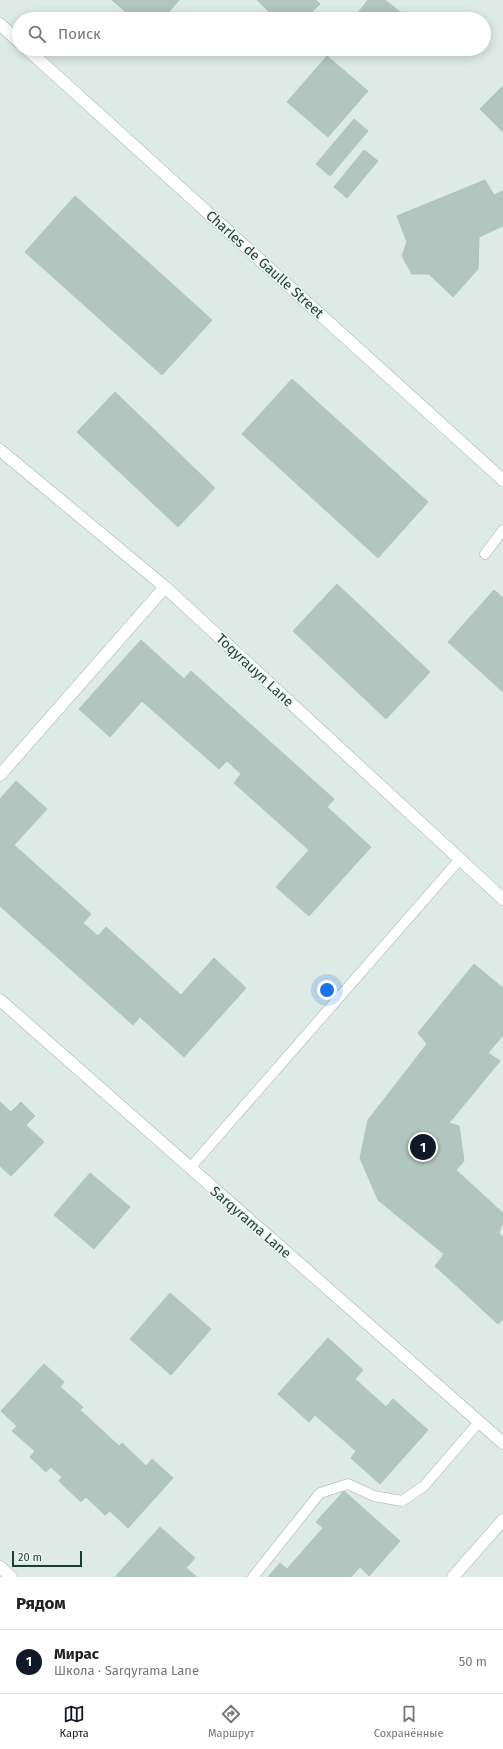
<!DOCTYPE html>
<html lang="ru">
<meta charset="utf-8">
<style>
body{margin:0;font-family:"Fira Sans",sans-serif;background:#f6f6f6;color:#222}
.scale{position:absolute;left:12px;bottom:10px;width:70px;box-sizing:border-box;padding-left:4px;border:2px solid #1e3a35;border-top:0;font-size:11px;line-height:14px;white-space:nowrap;color:#1e3a35;-webkit-text-stroke:3px #edf7f3;paint-order:stroke}
.you{position:absolute;left:327px;top:990px;width:14px;height:14px;margin:-10px;border:3px solid #fff;border-radius:50%;background:#1a73e8;box-shadow:0 0 0 6px #1a73e833}
.badge{display:grid;place-items:center;width:26px;height:26px;border-radius:50%;background:#111827;color:#fff;font-size:13px;font-weight:700}
.pin{position:absolute;translate:-50% -50%;border:2px solid #fff;box-shadow:0 1px 4px #0006}
.list{margin:0;padding:0;list-style:none}
h2{display:flex;justify-content:space-between;align-items:center;height:52px;margin:0;padding:0 16px;font-size:17px}
h2 small{font-size:13px;font-weight:400;color:#767676}
.list li{display:grid;grid-template-columns:26px 1fr auto;gap:12px;align-items:center;box-sizing:border-box;height:64px;padding:0 16px;border-top:1px solid #e0e0e0}
.list b{display:block;font-size:15px;white-space:nowrap}
.list p{margin:0;font-size:13px;white-space:nowrap;color:#767676}
.list em{font-size:13px;font-style:normal;color:#767676}
.icon{flex:none;width:22px;height:22px;fill:none;stroke:currentColor;stroke-width:2;stroke-linecap:round;stroke-linejoin:round}
.map{position:relative;flex:none;width:503px;height:1577px;overflow:hidden}
.search{position:absolute;background:#fff;box-shadow:0 2px 10px #0003;left:12px;right:12px;top:12px;height:44px;display:flex;align-items:center;gap:10px;box-sizing:border-box;padding:0 14px;border-radius:22px;color:#767676;font-size:15px}
.sheet{height:116px;background:#fff}
nav{display:flex;justify-content:space-around;align-items:center;box-sizing:border-box;height:56px;border-top:1px solid #e0e0e0;background:#fff;font-size:11px;color:#767676}
nav a{display:grid;justify-items:center;gap:2px}
nav .on{color:#111827}
.map>svg:first-child{display:block}
.building{fill:#b2c5bf;stroke:#afc4bd}
.lines{fill:none;stroke-linecap:round;stroke-linejoin:round}
.lane-casing{stroke:#a0b2ad;stroke-width:11}
.street-casing{stroke:#a0b2ad;stroke-width:13}
.secondary-casing{stroke:#9cb6af;stroke-width:13}
.lane{stroke:#fff;stroke-width:10}
.street{stroke:#fff;stroke-width:12}
.secondary{stroke:#fff;stroke-width:12}
.labels{text-anchor:middle;stroke-width:3;stroke-linejoin:round;paint-order:stroke}
.street-label{font-size:14px;fill:#1e3a35;stroke:#edf7f3}
</style>
<div class="map">
<svg width="503" height="1577" viewBox="0 0 503 1577">
<rect width="100%" height="100%" fill="#ddeae5"/>
<path class="building" d="M112,0H179L163,19H134Z
M257,0H316L320,4L305,19H276Z
M368,0H385L409,19H363L357,14Z
M327,56L368,91L328,137L287,102Z
M503,86V132L480,109Z
M354,119L368,131L330,176L316,164Z
M364,150L378,161L347,198L334,187Z
M485,180L494,195L503,191V226L479,237L478,269L453,297L429,274H412L402,256L407,242L397,216Z
M75,196L212,320L162,375L25,252Z
M292,379L428,502L378,558L242,434Z
M115,392L215,488L178,527L77,432Z
M337,584L430,672L386,719L293,631Z
M494,590L503,598V692L448,642Z
M141,640L184,679L191,671L334,799L327,807L371,847L309,916L276,887L309,850L234,783L241,774L227,761L219,769L142,701L110,737L79,709Z
M16,781L47,809L14,845L91,914L83,923L98,936L106,927L181,995L214,958L246,988L184,1057L140,1017L133,1025L0,906V799Z
M474,964L503,988V1035L488,1053L500,1061L449,1123L459,1126L464,1161L456,1170L503,1213V1222L499,1233L503,1237V1319L498,1324L435,1266L444,1254L378,1200L360,1158L368,1120L427,1044L418,1033Z
M0,1102L11,1112L21,1102L35,1116L26,1125L44,1142L11,1176L0,1166Z
M90,1173L130,1207L94,1249L54,1215Z
M170,1293L211,1329L171,1375L130,1339Z
M328,1338L363,1370L355,1379L386,1407L393,1399L428,1430L380,1484L351,1458L356,1451L315,1415L309,1422L278,1394Z
M44,1364L64,1382L60,1387L83,1407L80,1410L119,1446L122,1443L146,1466L152,1459L173,1478L128,1528L110,1511L105,1515L86,1497L81,1502L59,1481L62,1477L51,1467L46,1472L30,1457L35,1451L12,1431L17,1426L1,1411Z
M344,1491L400,1541L369,1576L360,1567L351,1577H268L280,1563L287,1569L323,1528L316,1522Z
M160,1527L195,1558L186,1568L197,1577H115Z"/>
<g class="lines">
<defs>
<path id="lane" d="M485,554L503,530
M190,1168L460,859
M253,1577L320,1493L348,1484L374,1496L402,1501L424,1486L479,1422"/>
<path id="street" d="M0,450L165,587L503,899
M0,775L165,587
M0,1000L503,1443
M0,1567L11,1577
M453,1577L503,1520"/>
<path id="secondary" d="M0,24L19,42
M27,49L503,480"/>
</defs>
<use href="#lane" class="lane-casing"/>
<use href="#street" class="street-casing"/>
<use href="#secondary" class="secondary-casing"/>
<use href="#lane" class="lane"/>
<use href="#street" class="street"/>
<use href="#secondary" class="secondary"/>
</g>
<g class="labels">
<g class="street-label">
<text transform="translate(265 264) rotate(42)" y="5">Charles de Gaulle Street</text>
<text transform="translate(255 670) rotate(43)" y="5">Toqyrauyn Lane</text>
<text transform="translate(251 1222) rotate(41)" y="5">Sarqyrama Lane</text>
</g>
</g>
</svg>
<div class="scale">20 m</div>
<div class="you"></div>
<div class="pin badge" style="left:423px;top:1147px">1</div>
<div class="search"><svg class="icon" aria-label="search" viewBox="0 0 24 24"><circle cx="10" cy="10" r="6"/><path d="M15 15l6 6"/></svg>Поиск</div>
</div>
<section class="sheet">
<h2>Рядом<small></small></h2>
<ul class="list">
<li><span class="badge">1</span><div><b>Мирас</b><p>Школа · Sarqyrama Lane</p></div><em>50 m</em></li>
</ul>
</section>
<nav>
<a class="on"><svg class="icon" aria-label="map" viewBox="0 0 24 24"><path d="M3 6l6-2 6 2 6-2v14l-6 2-6-2-6 2zM9 4v14M15 6v14"/></svg>Карта</a>
<a><svg class="icon" aria-label="directions" viewBox="0 0 24 24"><path d="M12 3l9 9-9 9-9-9zM9 14v-3h6M13 9l2 2-2 2"/></svg>Маршрут</a>
<a><svg class="icon" aria-label="saved" viewBox="0 0 24 24"><path d="M7 4h10v16l-5-4-5 4z"/></svg>Сохранённые</a>
</nav>
